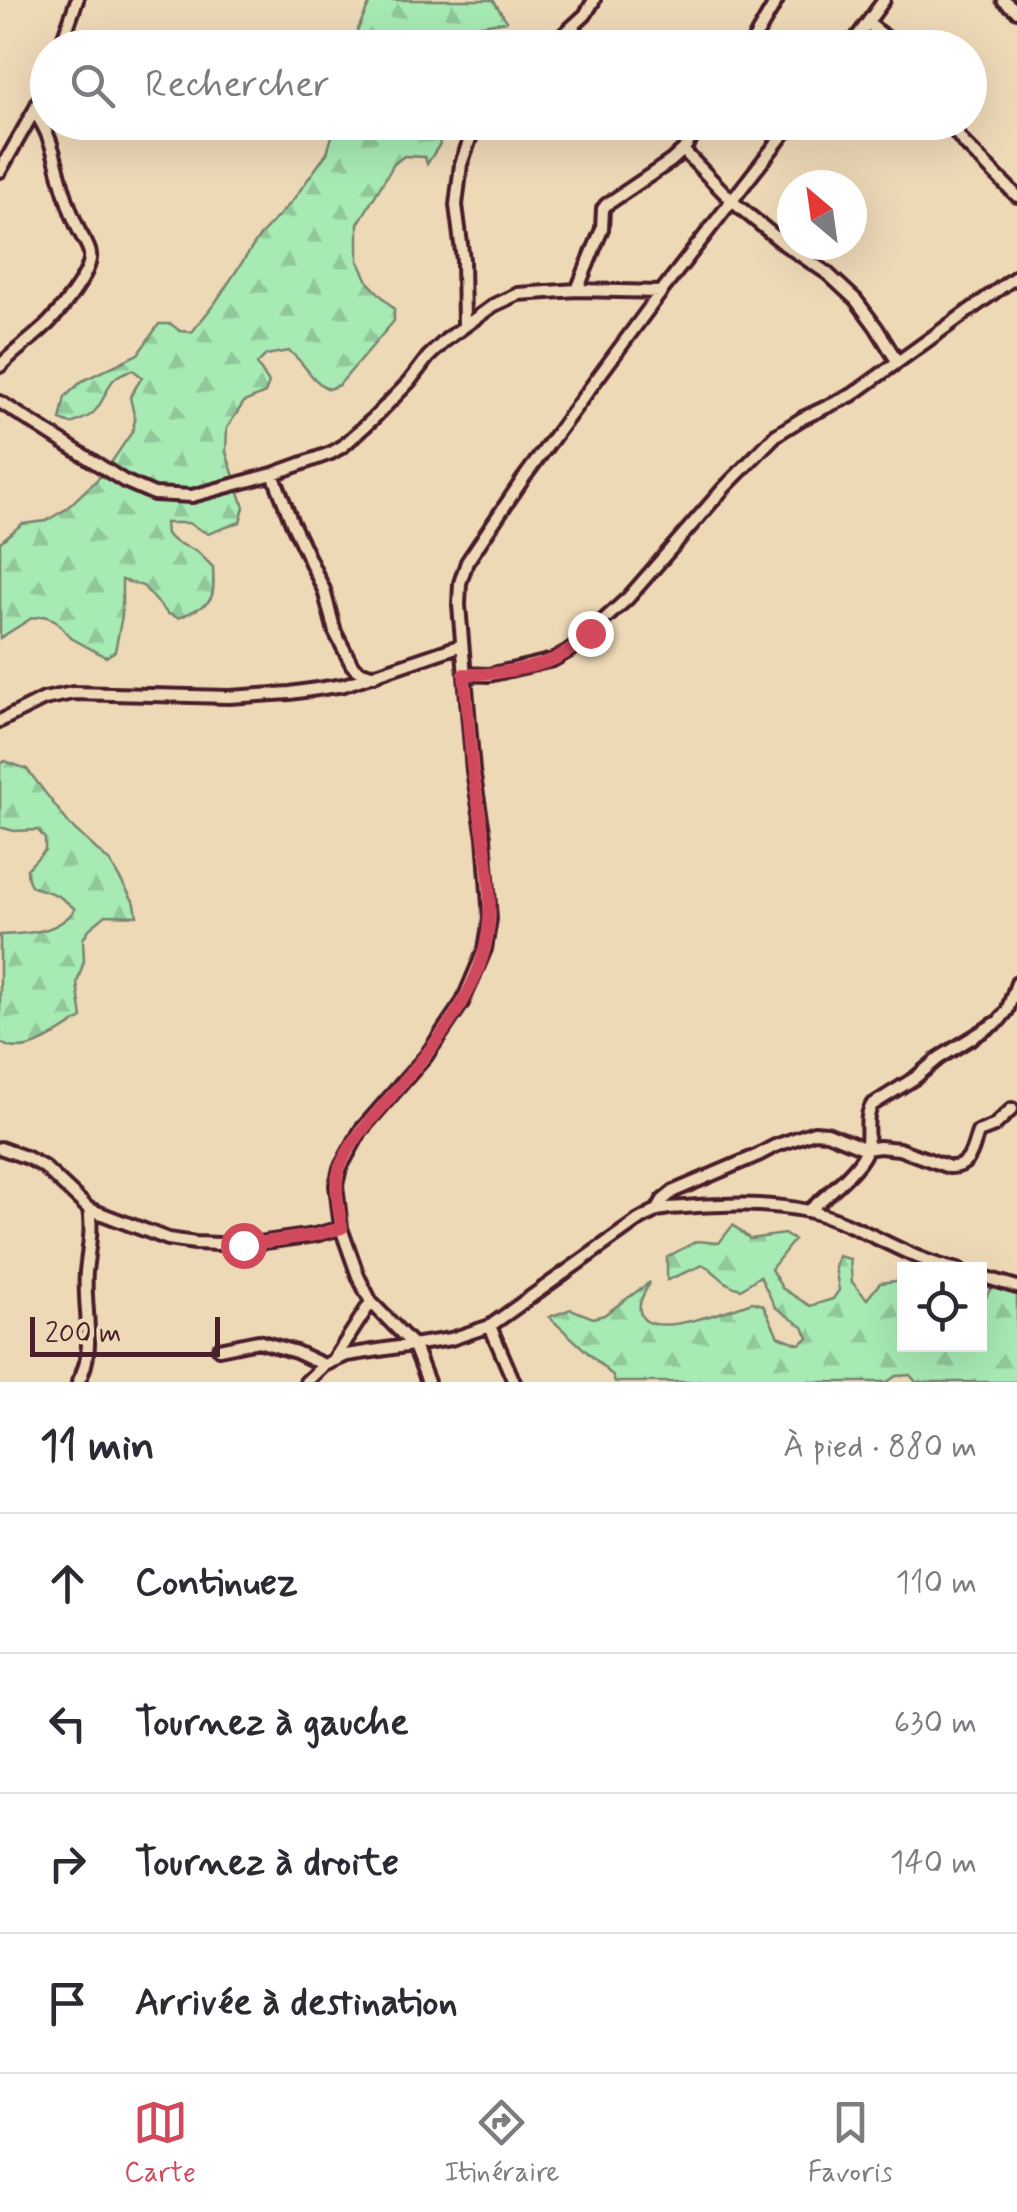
<!DOCTYPE html>
<html lang="fr">
<meta charset="utf-8">
<style>
body{margin:0;font-family:Mynerve,sans-serif;background:#f2f2f3;color:#2b2b33}
.controls{position:absolute;right:30px;bottom:30px;display:grid;overflow:hidden;border-radius:0px;box-shadow:0 10px 40px #0002}
.controls button{width:90px;height:90px;display:grid;place-items:center;padding:0;border:0;border-bottom:2px solid #e1e1e2;background:#fff;color:#2b2b33;font:50px sans-serif}
.compass{position:absolute;left:777px;top:170px;width:90px;height:90px;border-radius:50%;background:#fff;box-shadow:0 10px 40px #0002;rotate:331deg}
.scale{position:absolute;left:30px;bottom:25px;width:190px;box-sizing:border-box;padding-left:10px;border:5px solid #4a1f2b;border-top:0;font-size:28px;line-height:35px;white-space:nowrap;color:#4a1f2b;-webkit-text-stroke:8px #eed9b7;paint-order:stroke}
.stop{position:absolute;width:30px;height:30px;margin:-22px;border:8px solid #d1495b;border-radius:50%;background:#fff}
.stop.end{background:#d1495b;border-color:#fff;box-shadow:0 2px 10px #0008}
.list{margin:0;padding:0;list-style:none}
h2{display:flex;justify-content:space-between;align-items:center;height:130px;margin:0;padding:0 40px;font-size:42px}
h2 small{font-size:32px;font-weight:400;color:#7c7c81}
.list li{display:grid;grid-template-columns:65px 1fr auto;gap:30px;align-items:center;box-sizing:border-box;height:140px;padding:0 40px;border-top:2px solid #e1e1e2}
.list b{display:block;font-size:38px;white-space:nowrap}
.list em{font-size:32px;font-style:normal;color:#7c7c81}
.icon{flex:none;width:55px;height:55px;fill:none;stroke:currentColor;stroke-width:2;stroke-linecap:round;stroke-linejoin:round}
.map{position:relative;flex:none;width:1017px;height:1382px;overflow:hidden}
.search{position:absolute;background:#fff;box-shadow:0 10px 40px #0002;left:30px;right:30px;top:30px;height:110px;display:flex;align-items:center;gap:25px;box-sizing:border-box;padding:0 35px;border-radius:55px;color:#7c7c81;font-size:38px}
.sheet{height:690px;background:#fff}
nav{display:flex;justify-content:space-around;align-items:center;box-sizing:border-box;height:140px;border-top:2px solid #e1e1e2;background:#fff;font-size:28px;color:#7c7c81}
nav a{display:grid;justify-items:center;gap:5px}
nav .on{color:#d1495b}
.map>svg:first-child{display:block}
.forest{fill:url(#forest-firs);stroke:#788470;stroke-width:2.5}
.lines{fill:none;stroke-linecap:round;stroke-linejoin:round}
.minor-casing{stroke:#4a1f2b;stroke-width:18}
.minor{stroke:#eed9b7;stroke-width:10}
.route{stroke:#d1495b;stroke-width:12}
</style>
<div class="map">
<svg width="1017" height="1382" viewBox="0 0 1017 1382">
<defs>
<pattern id="forest-firs" width="22" height="20" patternUnits="userSpaceOnUse" patternTransform="scale(2.5)"><rect width="22" height="20" fill="#a7eab4"/><path d="M5 1l3.5 6h-7zM16 11l3.5 6h-7z" fill="#91c89b"/></pattern>
</defs>
<rect width="100%" height="100%" fill="#eed9b7"/>
<filter id="ink" filterUnits="userSpaceOnUse"><feTurbulence type="fractalNoise" baseFrequency=".01" numOctaves="2"/><feDisplacementMap in="SourceGraphic" scale="20" xChannelSelector="R" yChannelSelector="G"/><feConvolveMatrix kernelMatrix="1 2 1 2 8 2 1 2 1" color-interpolation-filters="sRGB"/></filter>
<g filter="url(#ink)">
<path class="forest" d="M371,0H493L507,21L475,26L488,47H350Z
M336,123H460L459,131L436,133L440,144L427,164L425,157L404,156L394,164L358,224V260L369,283L394,309V321L339,385L329,389C311,382 305,362 289,351L266,355L257,364L269,383L265,393L244,402L227,428L226,452L244,507L240,522L208,534L188,523H165L166,534L175,542L197,551L213,567C215,606 212,601 179,618L168,614L143,586L122,580V616L115,651L106,657L71,638L55,620L44,616L32,618L0,638V542L22,524L46,521L66,509L104,473L132,432L135,420L130,397L142,377L133,370C104,376 111,394 94,412C89,418 78,421 71,424L60,420L65,397L82,381L138,354L159,324H171L180,331L192,332L215,303L259,237L293,200L327,153Z
M5,761L27,769L70,825L110,862L135,904L137,916L106,915L89,929L83,939L84,961L77,983L82,1018C59,1031 25,1061 0,1042V935C26,934 59,933 75,909C69,904 62,897 54,894C37,887 27,892 27,869L45,850V839L38,830L14,831L0,827V764Z
M733,1225L750,1239L784,1234L794,1240L771,1269L782,1288L810,1306L833,1299L839,1290L835,1267L838,1256L850,1259L852,1282L867,1299L880,1283L904,1280V1344H980V1308L991,1288L1004,1285L1017,1288V1382H916L910,1375L896,1376L887,1382H615L612,1375L549,1317L571,1309L593,1318L604,1315L650,1282C647,1288 641,1297 640,1304C633,1349 735,1307 753,1302L763,1305L778,1336L799,1344L808,1338L803,1327L775,1307L760,1276L741,1289C724,1286 718,1272 703,1265L667,1280V1257L697,1241L719,1243Z"/>
<g class="lines">
<defs>
<path id="minor" d="M1003,0L1017,11
M868,23L899,48
M60,48L77,0
M549,48L585,15L594,0
M749,48L777,0
M849,48L884,0
M948,122L964,143L1017,196
M683,150L733,202L784,244L827,273L856,300L876,327L897,361
M0,171L34,111L48,78
M577,290L602,229L603,209L606,205L671,161L683,150L703,122
M464,325L463,260L456,205L461,164L476,122
M0,366C13,352 27,343 41,330C55,318 93,273 90,254C89,245 80,235 77,226C73,217 69,207 66,197C55,165 55,140 34,111
M0,402L124,481L154,494L192,496L273,474L331,453L343,446L373,419L409,382L428,357L447,339L494,305L518,294L577,290L661,292
M273,474L292,523L324,590L335,632L352,665L359,671L374,676
M465,674L489,675L553,660L572,649L628,598L724,488L776,435L803,418L852,395L1017,276
M0,721L44,699L73,693L229,697L290,693L344,685L462,645
M0,1148L28,1158L44,1167L89,1209L168,1239L195,1243L243,1245L315,1235L341,1228
M657,1210L663,1200L674,1191L758,1155L775,1146L814,1132L827,1133L866,1149L879,1147L899,1149L949,1167C971,1168 972,1149 978,1132L994,1126L1012,1109
M809,1211C824,1197 857,1171 865,1153C871,1137 863,1120 872,1105L915,1078L939,1058L999,1021L1007,1011L1017,983
M980,1276L1017,1287
M490,1326L514,1382
M219,1349L258,1341L296,1352L324,1365
M335,1358L371,1302
M78,1382C97,1351 83,1307 86,1272C88,1250 93,1231 89,1209
M306,1382L324,1365L347,1355L451,1339L490,1326L637,1221L657,1210L669,1208C715,1205 762,1201 808,1211C861,1223 906,1260 959,1270
M428,1382L414,1346L371,1302L358,1276L341,1228L336,1185L340,1168L361,1130L426,1056L462,1003L485,949L490,919L484,837L473,771L459,605L460,583L467,562L523,479L661,292L793,122"/>
</defs>
<use href="#minor" class="minor-casing"/>
<use href="#minor" class="minor"/>
</g>
</g>
<g class="lines" filter="url(#ink)">
<path class="route" d="M243,1245L315,1235L342,1228C339,1209 333,1186 340,1167C350,1142 371,1120 388,1100C426,1056 472,1004 485,947C498,896 481,824 473,773C469,741 468,707 464,674C487,676 538,668 558,657C570,652 580,642 590,633"/>
</g>
</svg>
<div class="controls">
<button><svg class="icon" aria-label="locate" viewBox="0 0 24 24"><circle cx="12" cy="12" r="6"/><path d="M12 2v4M12 18v4M2 12h4M18 12h4"/></svg></button>
</div>
<svg class="compass" viewBox="-18 -18 36 36"><path d="M0-13l5 13h-10z" fill="#e53935"/><path d="M0 13l5-13h-10z" fill="#7c7c81"/></svg>
<div class="scale">200 m</div>
<div class="stop" style="left:243px;top:1245px"></div>
<div class="stop end" style="left:590px;top:633px"></div>
<div class="search"><svg class="icon" aria-label="search" viewBox="0 0 24 24"><circle cx="10" cy="10" r="6"/><path d="M15 15l6 6"/></svg>Rechercher</div>
</div>
<section class="sheet">
<h2>11 min<small>À pied · 880 m</small></h2>
<ul class="list">
<li><svg class="icon" aria-label="ahead" viewBox="0 0 24 24"><path d="M12 20V5M6 11l6-6 6 6"/></svg><div><b>Continuez</b></div><em>110 m</em></li>
<li><svg class="icon" aria-label="left" viewBox="0 0 24 24"><path d="M17 20v-9H6M10 6l-5 5 5 5"/></svg><div><b>Tournez à gauche</b></div><em>630 m</em></li>
<li><svg class="icon" aria-label="right" viewBox="0 0 24 24"><path d="M7 20v-9h11M14 6l5 5-5 5"/></svg><div><b>Tournez à droite</b></div><em>140 m</em></li>
<li><svg class="icon" aria-label="arrive" viewBox="0 0 24 24"><path d="M6 21V4h12l-3 4 3 4H6"/></svg><div><b>Arrivée à destination</b></div></li>
</ul>
</section>
<nav>
<a class="on"><svg class="icon" aria-label="map" viewBox="0 0 24 24"><path d="M3 6l6-2 6 2 6-2v14l-6 2-6-2-6 2zM9 4v14M15 6v14"/></svg>Carte</a>
<a><svg class="icon" aria-label="directions" viewBox="0 0 24 24"><path d="M12 3l9 9-9 9-9-9zM9 14v-3h6M13 9l2 2-2 2"/></svg>Itinéraire</a>
<a><svg class="icon" aria-label="saved" viewBox="0 0 24 24"><path d="M7 4h10v16l-5-4-5 4z"/></svg>Favoris</a>
</nav>
